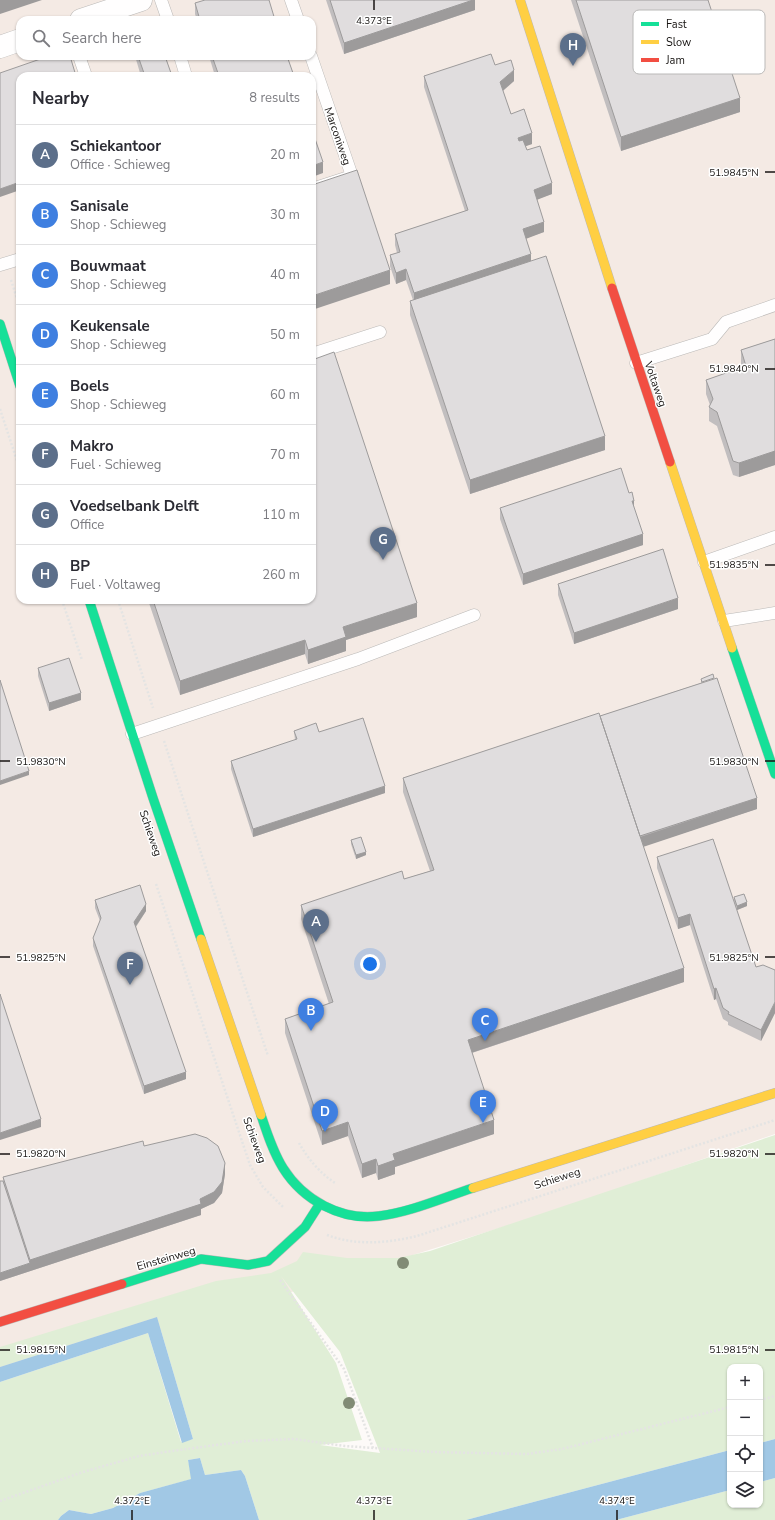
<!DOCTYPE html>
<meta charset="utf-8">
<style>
body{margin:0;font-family:"Nunito Sans",sans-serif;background:#f2f2f3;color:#2b2b33}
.controls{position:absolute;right:12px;bottom:12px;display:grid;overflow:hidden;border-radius:8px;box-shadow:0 1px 3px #0004}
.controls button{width:36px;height:36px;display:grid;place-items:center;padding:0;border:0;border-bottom:1px solid #e1e1e2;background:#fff;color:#2b2b33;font:20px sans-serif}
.you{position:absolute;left:370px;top:964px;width:14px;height:14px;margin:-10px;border:3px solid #fff;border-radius:50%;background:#1a73e8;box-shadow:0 0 0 6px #1a73e833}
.badge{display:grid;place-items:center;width:26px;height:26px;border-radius:50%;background:#0b8043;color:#fff;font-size:13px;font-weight:700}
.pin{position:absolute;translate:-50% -33px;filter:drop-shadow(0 1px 2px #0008)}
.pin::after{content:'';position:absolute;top:21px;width:14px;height:12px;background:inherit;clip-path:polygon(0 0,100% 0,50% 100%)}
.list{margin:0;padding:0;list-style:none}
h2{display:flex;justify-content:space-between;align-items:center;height:52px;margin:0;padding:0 16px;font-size:17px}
h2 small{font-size:13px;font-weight:400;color:#7c7c81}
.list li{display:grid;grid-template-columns:26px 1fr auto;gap:12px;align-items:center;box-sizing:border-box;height:60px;padding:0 16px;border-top:1px solid #e1e1e2}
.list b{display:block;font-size:15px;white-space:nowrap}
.list p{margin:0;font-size:13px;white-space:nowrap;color:#7c7c81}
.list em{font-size:13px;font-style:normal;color:#7c7c81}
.icon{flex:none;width:22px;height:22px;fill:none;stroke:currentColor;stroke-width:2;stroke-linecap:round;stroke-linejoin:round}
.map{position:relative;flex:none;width:775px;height:1520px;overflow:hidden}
.search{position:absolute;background:#fff;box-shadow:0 1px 3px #0004;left:16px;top:16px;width:300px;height:44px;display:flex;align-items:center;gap:10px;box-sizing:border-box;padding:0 14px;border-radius:12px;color:#7c7c81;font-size:15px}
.panel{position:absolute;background:#fff;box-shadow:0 1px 3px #0004;left:16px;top:72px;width:300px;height:532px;border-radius:12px}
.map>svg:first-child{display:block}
.built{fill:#f4eae4;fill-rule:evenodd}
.green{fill:#e0eed6;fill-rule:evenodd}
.water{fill:#a1c8e5}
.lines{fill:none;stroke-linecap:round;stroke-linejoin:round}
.lane-casing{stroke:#bbb9b7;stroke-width:13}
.street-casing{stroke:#bbb9b7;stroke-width:23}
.fast-casing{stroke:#bbb9b7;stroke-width:10}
.slow-casing{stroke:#bbb9b7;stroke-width:10}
.jam-casing{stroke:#bbb9b7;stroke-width:10}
.path{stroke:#e4e4e3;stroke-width:2.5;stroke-dasharray:2 2;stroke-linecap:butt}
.lane{stroke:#fffefe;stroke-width:12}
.street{stroke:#fffefe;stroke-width:22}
.fast{stroke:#16e098;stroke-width:9}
.slow{stroke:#ffcf43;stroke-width:9}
.jam{stroke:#f24e42;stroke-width:9}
.tree{fill:#818b75}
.wall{fill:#c1bebf}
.shaded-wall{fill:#9d9b9b}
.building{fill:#e0ddde;stroke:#9d9b9b}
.ticks{fill:none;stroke:#181513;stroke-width:1.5}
.labels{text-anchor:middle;stroke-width:3;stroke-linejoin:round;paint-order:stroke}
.street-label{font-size:11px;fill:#181513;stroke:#fff}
.key{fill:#fff;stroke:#bab9b8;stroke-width:1}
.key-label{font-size:11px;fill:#181513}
.ticks-label{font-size:10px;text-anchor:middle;fill:#181513;stroke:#fff;stroke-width:3;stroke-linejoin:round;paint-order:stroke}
</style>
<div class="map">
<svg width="775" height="1520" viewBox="0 0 775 1520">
<rect width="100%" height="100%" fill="#fdfaf8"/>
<path class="built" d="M0,0H775V1134L548,1213L323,1283L0,1376ZM20,20H312V56H20ZM20,76H312V600H20Z"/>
<path class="green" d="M775,1135V1439L760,1443V1367H730V1450L466,1520H259L245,1476L241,1470L205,1475L200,1458L188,1460L192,1479L140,1493L113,1508L91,1514L69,1510L61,1516L58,1520H0V1382L148,1333L181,1442L193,1439L157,1317L0,1367V1347L216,1281L271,1273L297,1261L303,1252L347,1258H398L430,1251ZM281,1276L340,1352L380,1453L320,1445L362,1440L336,1363Z
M775,1478V1520H616L730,1490V1505H760V1482Z"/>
<path class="water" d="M157,1317L193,1439L182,1443L148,1333L0,1382V1367Z
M775,1439V1478L760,1482V1443Z
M730,1450V1490L616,1520H466Z
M200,1458L205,1475L241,1470L245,1476L259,1520H58L61,1516L69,1510L91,1514L113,1508L140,1493L191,1479L188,1460Z"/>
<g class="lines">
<defs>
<path id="lane" d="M161,0L168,20
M291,0L298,20
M79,56L86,76
M180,56L186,76
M311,56L352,176L312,189
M0,265L20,259
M312,354L380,332
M636,363L712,339L726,322L775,305
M704,562L775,537
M724,621L775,613
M132,734L358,659L474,615"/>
<path id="street" d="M81,20L141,0
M0,47L20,40"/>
<path id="fast" d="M0,324L20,386
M89,600L153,798L201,939
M732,648L775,774
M261,1115C267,1133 273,1152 283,1168C303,1200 341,1221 379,1216C411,1212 442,1198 473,1188
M122,1284L201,1259L248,1265L268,1261L305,1227L319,1205"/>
<path id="slow" d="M520,0L612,288
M670,462L732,648
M201,939L261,1115
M473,1188L775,1093"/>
<path id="jam" d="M612,288L670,462
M0,1322L122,1284"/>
</defs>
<use href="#lane" class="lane-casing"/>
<use href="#street" class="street-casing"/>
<use href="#fast" class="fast-casing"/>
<use href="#slow" class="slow-casing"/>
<use href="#jam" class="jam-casing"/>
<path class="path" d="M11,280L20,308
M0,409L20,470
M62,600L82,660
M118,600L153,708
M164,741L268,1056
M156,884L250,1165L263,1187L283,1207
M299,1143C308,1159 320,1173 335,1183
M327,1235C356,1246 388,1243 417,1236L775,1120
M280,1280L344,1369L373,1448
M760,1400L775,1396
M0,1501L83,1472L139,1456L172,1451L246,1441L294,1439L345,1446L433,1452L527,1454L562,1449L730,1407"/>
<use href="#lane" class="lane"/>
<use href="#street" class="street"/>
<use href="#fast" class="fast"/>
<use href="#slow" class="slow"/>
<use href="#jam" class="jam"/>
</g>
<g class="tree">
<circle cx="403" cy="1263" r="6"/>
<circle cx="349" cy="1403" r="6"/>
</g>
<path class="wall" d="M326,0H475V10L344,54Z
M571,0H708L740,112L621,151Z
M195,3L275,20H197L195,14Z
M135,56H165L172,76H132L140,73Z
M209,56H287L294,76H215Z
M495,65L514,81L503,91L511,114L532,144L525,146L527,150L552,194L537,199L544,232L526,238L531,261L605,450L470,494L410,315V301L413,300L406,280L396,284L390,266V255L397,253L395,245V234L465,211L424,87V76Z
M775,339V466V465L739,477L733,475L717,426L709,421V407L710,405L706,394V380L742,368L741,364V350Z
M500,508L634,509L643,545L523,585L500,519Z
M558,584L678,609L574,644L558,595Z
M148,600H312L417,617L346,640V651L308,664L305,654L180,695Z
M38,668L81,700L49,711L38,676Z
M701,679L757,809L643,846L684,982L472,1053L494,1134L395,1167V1174L378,1180L376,1173L362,1178L348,1136L322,1145L285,1033V1019L329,1004L301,919V905L404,879L430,871L403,792V778L600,716L701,683Z
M294,731L319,732L385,793L253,837L231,769V761L295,740Z
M351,840L366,855L356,859L351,844Z
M657,857L756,967L775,970V1013L761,1041L728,1025V1022L723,1019L716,999L714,1000L690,925L678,929L657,868Z
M734,897L747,906L737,910L734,901Z
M95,900L146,911L136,927L186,1079L144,1094L93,946V938L100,921L95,908Z
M144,1146L225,1174L222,1193L214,1203L201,1209V1215L0,1281V1181H3V1177Z"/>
<path class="shaded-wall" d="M0,0H42L0,14Z
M473,0H475V10L344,54V43Z
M514,70V81L500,93V82Z
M740,98V112L621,151V137Z
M532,133V144L518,149V138Z
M323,162V173L312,177V166Z
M20,182V190L0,197V189Z
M552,183V194L534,201V190Z
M544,222V232L523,240V229Z
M531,254V265L414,304V293Z
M406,269V280L396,284V273Z
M390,270V284L312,310V296Z
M605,436V450L470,494V480Z
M775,451V465L739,477V463Z
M632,501H634V512Z
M643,534V545L523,585V574Z
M678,598V609L574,644V633Z
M417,603V617L346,640V651L308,664V650L343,627Z
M305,640V654L180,695V681Z
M81,693V700L49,711V703Z
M29,771V775L0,785V781Z
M385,786V793L253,837V829Z
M757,798V809L640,848V837Z
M366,852V855L356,859V855Z
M747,902V906L737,910V906Z
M146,904V911L134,929V922Z
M690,914V925L678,929V918Z
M684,968V982L468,1054V1040Z
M716,988V999L714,1000V989Z
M775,1002V1013L761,1041V1030Z
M186,1072V1079L144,1094V1086Z
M41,1119V1127L0,1140V1133Z
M494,1120V1134L395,1167V1174L378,1180V1166L393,1154Z
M348,1122V1136L322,1145V1131Z
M376,1159V1173L362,1178V1164Z
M225,1163V1174L222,1193L214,1203L201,1209V1215L0,1281V1273L30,1263V1260L200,1199Z"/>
<path class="building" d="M205,0H269L275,20H200L195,3Z
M330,0H473L344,43Z
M576,0H708L740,98L621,137Z
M152,17L153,20H145Z
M491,54L495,65L511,60L514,70L500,82L511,114L524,109L532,133L518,138L519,141L523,140L527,150L540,146L552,183L534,190L544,222L523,229L531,254L414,293L406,269L396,273L390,255L400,252L395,234L468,210L424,76Z
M49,56H70L76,76H20V182L0,189V73Z
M138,56H165L172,76H145Z
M212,56H287L294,76H219Z
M141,73L142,76H132Z
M312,130L323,162L312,166Z
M357,170L390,270L312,296V185Z
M546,256L605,436L470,480L410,301Z
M775,339V453V451L739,463L733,461L717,412L709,407L713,399L706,380L746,366L741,350Z
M334,352L417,603L343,627L346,637L308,650L305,640L180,681L153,600H312V360Z
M621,468L629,493L632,492L634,501H632L643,534L523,574L500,508Z
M663,549L678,598L574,633L558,584Z
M69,658L81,693L49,703L38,668Z
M713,674L714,678L702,682L701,679Z
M717,678L757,798L640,836L600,716Z
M0,680L29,771L0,781Z
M599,713L684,968L468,1040L494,1120L393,1154L395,1160L378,1166L376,1159L362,1164L348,1122L322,1131L285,1019L333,1002L301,905L402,871L404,879L434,870L403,778Z
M363,718L385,786L253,829L231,761L297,739L294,731L316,723L319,732Z
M361,837L366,852L356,855L351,840Z
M713,839L756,967L763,965L775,970V1002L761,1030L728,1014L729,1012L723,1008L716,988L714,989L690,914L678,918L657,857Z
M140,885L146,904L134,922L186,1072L144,1086L93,938L101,918L95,900Z
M744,894L747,902L737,906L734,897Z
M0,994L41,1119L0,1133Z
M195,1134L207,1138L218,1146L225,1163L222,1182L214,1192L200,1199L201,1204L30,1260L3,1177L143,1141L144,1146Z
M0,1181H3L30,1263L0,1273Z"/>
<path class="ticks" d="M374,0V10M765,172H775M765,369H775M765,565H775M0,761H10M765,761H775M0,957H10M765,957H775M0,1154H10M765,1154H775M0,1350H10M765,1350H775M132,1510V1520M374,1510V1520M617,1510V1520"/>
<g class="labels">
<g class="street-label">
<text transform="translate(338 136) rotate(71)" y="4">Marconiweg</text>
<text transform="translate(656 384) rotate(71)" y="4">Voltaweg</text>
<text transform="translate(151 833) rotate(71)" y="4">Schieweg</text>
<text transform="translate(255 1140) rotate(70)" y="4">Schieweg</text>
<text transform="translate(557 1178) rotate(-18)" y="4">Schieweg</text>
<text transform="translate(166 1258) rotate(-16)" y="4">Einsteinweg</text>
</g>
</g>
<rect x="633" y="10" width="132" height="64" rx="6" class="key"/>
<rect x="641" y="22" width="18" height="4" fill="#16e098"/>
<rect x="641" y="40" width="18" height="4" fill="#ffcf43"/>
<rect x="641" y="58" width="18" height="4" fill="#f24e42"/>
<g class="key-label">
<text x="666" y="28">Fast</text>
<text x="666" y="46">Slow</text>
<text x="666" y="64">Jam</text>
</g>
<g class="ticks-label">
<text x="374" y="24">4.373°E</text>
<text x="734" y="176">51.9845°N</text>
<text x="734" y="372">51.9840°N</text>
<text x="734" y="568">51.9835°N</text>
<text x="41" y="765">51.9830°N</text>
<text x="734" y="765">51.9830°N</text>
<text x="41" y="961">51.9825°N</text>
<text x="734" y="961">51.9825°N</text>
<text x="41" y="1157">51.9820°N</text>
<text x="734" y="1157">51.9820°N</text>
<text x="41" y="1353">51.9815°N</text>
<text x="734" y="1353">51.9815°N</text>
<text x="132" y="1504">4.372°E</text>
<text x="374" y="1504">4.373°E</text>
<text x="617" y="1504">4.374°E</text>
</g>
</svg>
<div class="controls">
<button>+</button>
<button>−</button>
<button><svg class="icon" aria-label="locate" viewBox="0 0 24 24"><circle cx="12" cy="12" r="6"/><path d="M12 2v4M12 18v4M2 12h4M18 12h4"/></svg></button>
<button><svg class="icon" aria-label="layers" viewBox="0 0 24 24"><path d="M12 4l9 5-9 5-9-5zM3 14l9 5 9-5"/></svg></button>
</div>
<div class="you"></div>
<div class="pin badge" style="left:316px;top:942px;background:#5c6f8a">A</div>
<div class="pin badge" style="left:311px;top:1031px;background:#3f7fe0">B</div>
<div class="pin badge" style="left:485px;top:1041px;background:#3f7fe0">C</div>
<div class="pin badge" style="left:325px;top:1132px;background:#3f7fe0">D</div>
<div class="pin badge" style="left:483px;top:1123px;background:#3f7fe0">E</div>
<div class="pin badge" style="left:130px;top:985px;background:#5c6f8a">F</div>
<div class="pin badge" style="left:383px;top:560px;background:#5c6f8a">G</div>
<div class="pin badge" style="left:573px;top:66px;background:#5c6f8a">H</div>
<div class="search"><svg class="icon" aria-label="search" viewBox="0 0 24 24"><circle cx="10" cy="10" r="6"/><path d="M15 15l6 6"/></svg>Search here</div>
<section class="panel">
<h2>Nearby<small>8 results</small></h2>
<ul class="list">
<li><span class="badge" style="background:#5c6f8a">A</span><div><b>Schiekantoor</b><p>Office · Schieweg</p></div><em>20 m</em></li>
<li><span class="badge" style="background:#3f7fe0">B</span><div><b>Sanisale</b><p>Shop · Schieweg</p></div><em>30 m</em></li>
<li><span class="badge" style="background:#3f7fe0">C</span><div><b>Bouwmaat</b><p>Shop · Schieweg</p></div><em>40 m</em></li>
<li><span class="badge" style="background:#3f7fe0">D</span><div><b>Keukensale</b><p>Shop · Schieweg</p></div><em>50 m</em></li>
<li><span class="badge" style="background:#3f7fe0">E</span><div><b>Boels</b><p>Shop · Schieweg</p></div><em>60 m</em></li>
<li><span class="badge" style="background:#5c6f8a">F</span><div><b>Makro</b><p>Fuel · Schieweg</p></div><em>70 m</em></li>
<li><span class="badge" style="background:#5c6f8a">G</span><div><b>Voedselbank Delft</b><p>Office</p></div><em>110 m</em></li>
<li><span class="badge" style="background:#5c6f8a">H</span><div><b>BP</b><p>Fuel · Voltaweg</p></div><em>260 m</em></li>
</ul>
</section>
</div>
